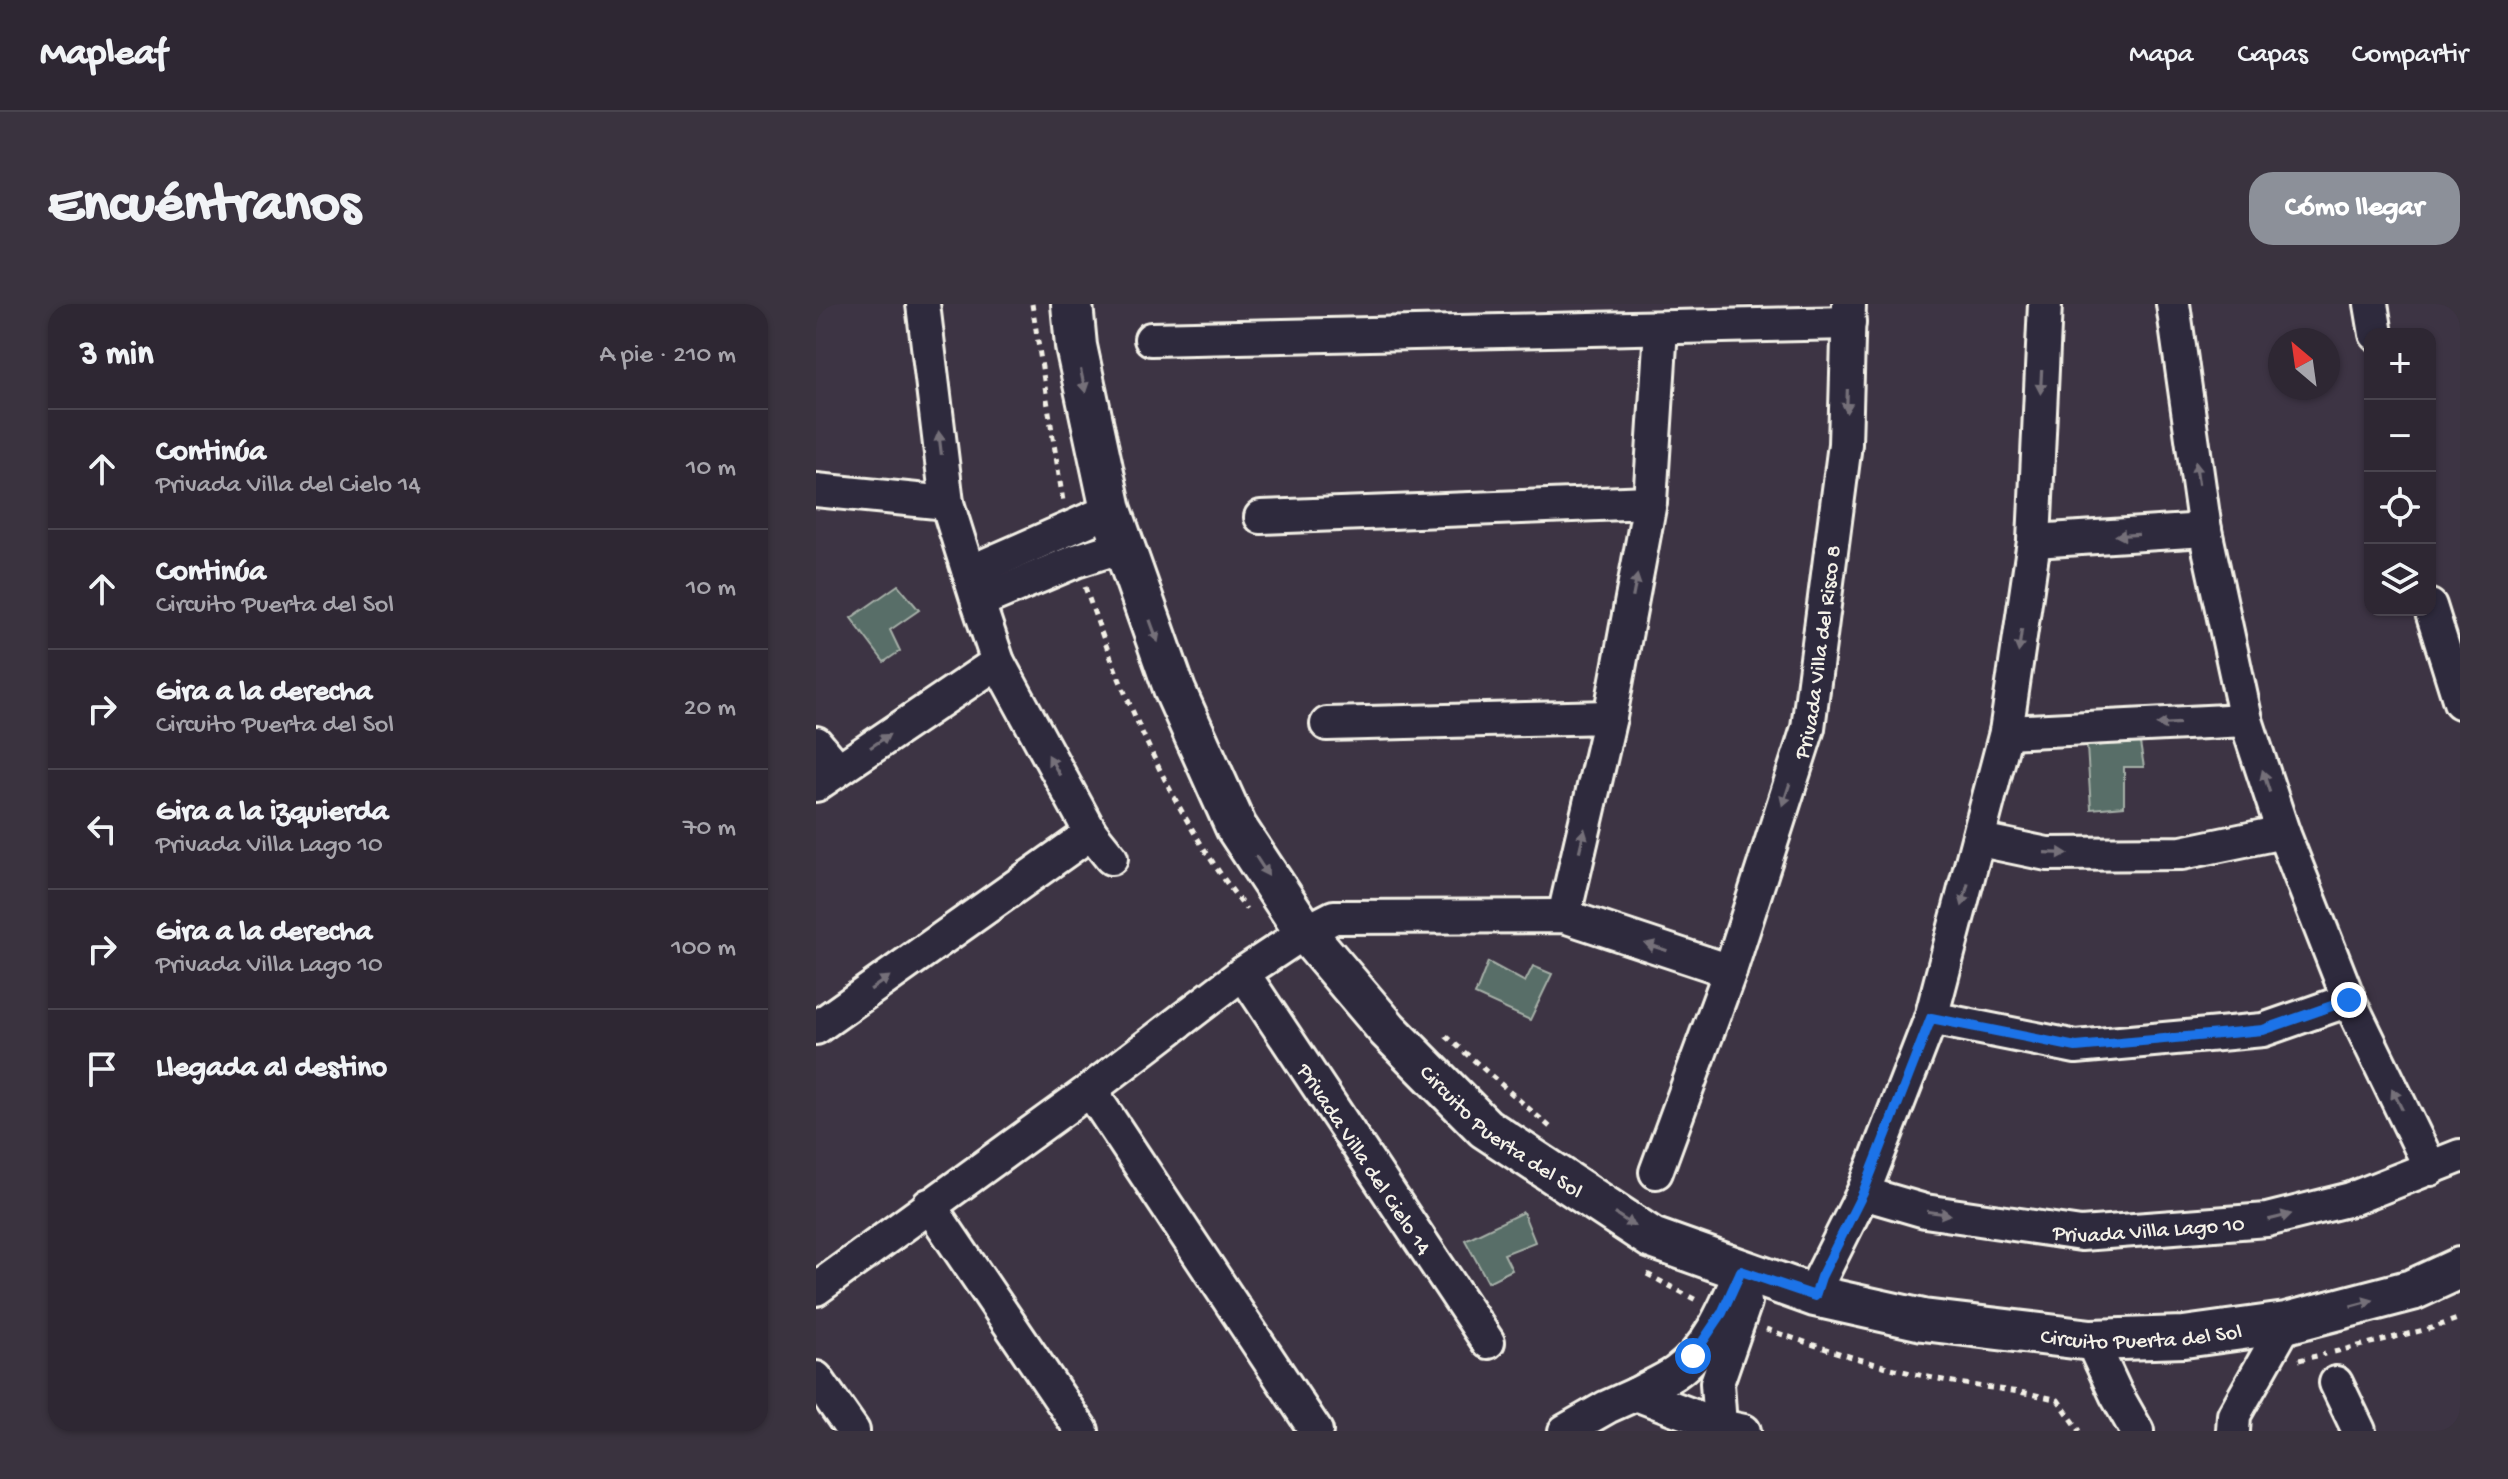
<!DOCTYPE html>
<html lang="es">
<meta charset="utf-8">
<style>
body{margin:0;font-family:"Gochi Hand",sans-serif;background:#3a333f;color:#f1f3f6}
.controls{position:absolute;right:24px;top:24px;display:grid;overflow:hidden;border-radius:16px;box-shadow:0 2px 6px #0004}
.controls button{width:72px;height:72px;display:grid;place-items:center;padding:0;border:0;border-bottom:2px solid #49444e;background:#2e2733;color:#f1f3f6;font:40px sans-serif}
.compass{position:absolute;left:1452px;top:24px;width:72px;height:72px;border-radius:50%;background:#2e2733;box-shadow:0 2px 6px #0004;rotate:331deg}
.stop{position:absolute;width:24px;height:24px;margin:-18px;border:6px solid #1a73e8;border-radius:50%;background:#fff}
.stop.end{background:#1a73e8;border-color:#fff;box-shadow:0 2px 8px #0008}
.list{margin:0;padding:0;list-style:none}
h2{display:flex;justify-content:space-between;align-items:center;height:104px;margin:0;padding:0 32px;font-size:34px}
h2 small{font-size:26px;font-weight:400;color:#a7a5ac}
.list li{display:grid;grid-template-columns:52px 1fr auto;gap:24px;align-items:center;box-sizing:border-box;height:120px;padding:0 32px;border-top:2px solid #49444e}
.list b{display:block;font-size:30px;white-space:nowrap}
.list p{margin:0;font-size:26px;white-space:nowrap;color:#a7a5ac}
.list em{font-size:26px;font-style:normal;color:#a7a5ac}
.icon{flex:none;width:44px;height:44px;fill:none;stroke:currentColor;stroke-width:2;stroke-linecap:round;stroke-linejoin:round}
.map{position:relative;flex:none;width:1644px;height:1127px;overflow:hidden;border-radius:24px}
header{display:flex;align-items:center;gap:48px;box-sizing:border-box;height:112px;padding:0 40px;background:#2e2733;border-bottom:2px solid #49444e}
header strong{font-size:38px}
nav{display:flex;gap:44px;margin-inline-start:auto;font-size:28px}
.intro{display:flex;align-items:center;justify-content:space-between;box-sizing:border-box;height:192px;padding:0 48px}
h1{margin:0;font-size:56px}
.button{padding:20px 36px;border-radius:24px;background:#8c9099;color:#fff;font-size:28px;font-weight:700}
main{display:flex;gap:48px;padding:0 48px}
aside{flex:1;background:#2e2733;border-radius:24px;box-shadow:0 2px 6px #0004}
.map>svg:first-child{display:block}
.green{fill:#596e68;stroke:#a6b0a8;stroke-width:2}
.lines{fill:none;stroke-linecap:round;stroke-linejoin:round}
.minor-casing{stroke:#f4f1e8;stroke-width:38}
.tertiary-casing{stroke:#f4f1e8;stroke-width:46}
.path{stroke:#f4f1e8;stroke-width:5;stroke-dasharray:6 6;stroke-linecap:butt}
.minor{stroke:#2f2a3d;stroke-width:32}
.tertiary{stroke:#2f2a3d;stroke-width:40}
.oneway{fill:#747079}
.route{stroke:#1a73e8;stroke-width:10}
.labels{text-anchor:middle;stroke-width:8;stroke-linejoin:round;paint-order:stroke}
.street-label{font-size:22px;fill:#f4f1e8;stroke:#2f2a3d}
</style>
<header>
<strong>Mapleaf</strong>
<nav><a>Mapa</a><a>Capas</a><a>Compartir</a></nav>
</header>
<div class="intro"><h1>Encuéntranos</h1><a class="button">Cómo llegar</a></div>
<main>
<aside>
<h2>3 min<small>A pie · 210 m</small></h2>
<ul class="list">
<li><svg class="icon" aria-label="ahead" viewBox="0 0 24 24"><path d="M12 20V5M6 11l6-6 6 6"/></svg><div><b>Continúa</b><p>Privada Villa del Cielo 14</p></div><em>10 m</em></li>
<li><svg class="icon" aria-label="ahead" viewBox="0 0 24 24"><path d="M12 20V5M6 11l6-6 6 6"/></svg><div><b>Continúa</b><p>Circuito Puerta del Sol</p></div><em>10 m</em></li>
<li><svg class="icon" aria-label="right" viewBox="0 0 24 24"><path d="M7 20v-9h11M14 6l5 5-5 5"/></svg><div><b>Gira a la derecha</b><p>Circuito Puerta del Sol</p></div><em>20 m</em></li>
<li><svg class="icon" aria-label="left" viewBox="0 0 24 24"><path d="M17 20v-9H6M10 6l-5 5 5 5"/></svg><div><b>Gira a la izquierda</b><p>Privada Villa Lago 10</p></div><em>70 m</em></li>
<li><svg class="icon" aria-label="right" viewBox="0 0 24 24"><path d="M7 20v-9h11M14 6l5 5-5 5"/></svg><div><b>Gira a la derecha</b><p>Privada Villa Lago 10</p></div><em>100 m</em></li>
<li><svg class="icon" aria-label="arrive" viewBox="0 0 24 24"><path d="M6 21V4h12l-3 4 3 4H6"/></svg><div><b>Llegada al destino</b></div></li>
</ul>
</aside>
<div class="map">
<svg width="1644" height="1127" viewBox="0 0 1644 1127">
<rect width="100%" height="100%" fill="#3d3444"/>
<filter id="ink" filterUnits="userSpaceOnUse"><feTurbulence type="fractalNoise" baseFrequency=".0125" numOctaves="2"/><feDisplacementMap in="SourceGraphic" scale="16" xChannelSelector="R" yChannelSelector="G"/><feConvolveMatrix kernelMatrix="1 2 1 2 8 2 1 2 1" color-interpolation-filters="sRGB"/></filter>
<g filter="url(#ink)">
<path class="green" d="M82,281L103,306L74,326L84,347L68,358L35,314Z
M1324,439L1328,463H1308V502L1275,505L1271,442Z
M672,658L709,678L717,662L736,670L714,716L659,691Z
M707,908L719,938L688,950L696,966L672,978L649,936Z"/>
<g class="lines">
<defs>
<g id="minor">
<path d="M107,0L131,199L162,298L182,358L275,529L295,554"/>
<path d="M1357,0L1389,226L1430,416L1467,528L1533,696L1615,865"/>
<path d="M1555,0L1560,30"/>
<path d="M335,35L1033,19"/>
<path d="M0,186L131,199"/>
<path d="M445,213L834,198"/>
<path d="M1218,237L1389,226"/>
<path d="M154,268L295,206"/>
<path d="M162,298L260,257L307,242"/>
<path d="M1614,302L1644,398"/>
<path d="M511,420L794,413"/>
<path d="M1190,428L1430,416"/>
<path d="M0,439L22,465"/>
<path d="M0,481L182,358"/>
<path d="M1164,536L1231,550L1366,549L1467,528"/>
<path d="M748,612L794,413L834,198L845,24"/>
<path id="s1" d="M427,669L672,1038"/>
<path d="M1115,714L1260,743L1447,726L1533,696"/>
<path d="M0,724L275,529"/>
<path d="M274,786L500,1127"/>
<path id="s2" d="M840,868L914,667L992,424L1029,140L1033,0"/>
<path id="s3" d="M1047,889L1109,907L1265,930L1451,916L1535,895L1644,852"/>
<path d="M113,901L266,1127"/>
<path d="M0,985L274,786L427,669L489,628L518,613L748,612L914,667"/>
<path d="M999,992L1005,973L1047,889L1115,714L1190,428L1218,237L1229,0"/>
<path d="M1275,1036L1300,1090L1321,1127"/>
<path d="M0,1074L37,1127"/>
<path d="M1520,1079L1543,1127"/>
<path d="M820,1090C833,1083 847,1077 859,1069C892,1046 910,1002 925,967"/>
<path d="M904,1122L901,1079L929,998"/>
<path d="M749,1127L791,1103L820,1090L904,1122L928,1127"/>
<path d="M1417,1127L1418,1111L1470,1019"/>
</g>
<g id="tertiary">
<path id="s4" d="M256,0L260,42L295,206L359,387L420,523L489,628L572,726L669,824L836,934L999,992L1107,1016L1275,1036L1368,1033L1470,1019L1596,986L1644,964"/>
</g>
</defs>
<use href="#minor" class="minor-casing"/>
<use href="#tertiary" class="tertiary-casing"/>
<path class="path" d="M216,0L247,197
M269,283C309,398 356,509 430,605
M630,732L734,823
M831,970L882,997
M950,1025C1009,1045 1066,1064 1127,1076C1165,1084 1204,1086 1242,1096L1264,1127
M1518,1048L1616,1024L1644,1014
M1483,1056L1509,1050"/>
<use href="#minor" class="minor"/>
<use href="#tertiary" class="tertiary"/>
</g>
<defs><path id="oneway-solid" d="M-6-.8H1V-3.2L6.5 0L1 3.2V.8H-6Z" transform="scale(2)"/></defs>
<g class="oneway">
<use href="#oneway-solid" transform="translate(267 77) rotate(78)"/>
<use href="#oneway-solid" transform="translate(1225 78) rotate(93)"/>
<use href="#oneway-solid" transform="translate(1031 97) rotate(92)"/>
<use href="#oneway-solid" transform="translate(124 139) rotate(-97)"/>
<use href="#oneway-solid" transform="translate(1381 169) rotate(-98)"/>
<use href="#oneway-solid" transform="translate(1311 231) rotate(177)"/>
<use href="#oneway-solid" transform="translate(819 282) rotate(-79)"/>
<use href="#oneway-solid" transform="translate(338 327) rotate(70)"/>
<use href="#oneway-solid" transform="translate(1204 337) rotate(98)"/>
<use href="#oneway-solid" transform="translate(1352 420) rotate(177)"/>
<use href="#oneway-solid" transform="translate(64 437) rotate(-34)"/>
<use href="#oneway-solid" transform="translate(238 461) rotate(-119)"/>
<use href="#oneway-solid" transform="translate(1450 477) rotate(-108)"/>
<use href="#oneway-solid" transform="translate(970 491) rotate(108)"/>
<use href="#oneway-solid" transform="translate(766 536) rotate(-77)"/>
<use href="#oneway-solid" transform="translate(1240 549) rotate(2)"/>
<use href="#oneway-solid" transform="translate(446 562) rotate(57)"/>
<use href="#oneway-solid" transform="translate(1149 591) rotate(105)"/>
<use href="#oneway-solid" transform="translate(840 643) rotate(-162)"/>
<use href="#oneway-solid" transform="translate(64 679) rotate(-35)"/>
<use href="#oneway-solid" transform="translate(1581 795) rotate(-116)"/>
<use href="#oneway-solid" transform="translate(1123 909) rotate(8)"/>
<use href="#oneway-solid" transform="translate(1464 913) rotate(-14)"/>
<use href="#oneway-solid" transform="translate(809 916) rotate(33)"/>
<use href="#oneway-solid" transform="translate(1546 999) rotate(-15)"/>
</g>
</g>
<g class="lines" filter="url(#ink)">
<path class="route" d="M877,1052L906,1009L925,967L999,992L1005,973L1047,889L1115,714L1260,743L1447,726L1533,696"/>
</g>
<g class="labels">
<g class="street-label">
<text dy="8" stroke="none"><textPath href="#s2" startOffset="546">Privada Villa del Risco 8</textPath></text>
<text dy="8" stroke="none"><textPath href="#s4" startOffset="958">Circuito Puerta del Sol</textPath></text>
<text dy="8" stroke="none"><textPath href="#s1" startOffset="222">Privada Villa del Cielo 14</textPath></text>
<text dy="8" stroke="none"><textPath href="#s3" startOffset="290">Privada Villa Lago 10</textPath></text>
<text dy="8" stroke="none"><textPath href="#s4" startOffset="1646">Circuito Puerta del Sol</textPath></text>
</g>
</g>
</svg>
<div class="controls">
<button>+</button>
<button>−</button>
<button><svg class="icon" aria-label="locate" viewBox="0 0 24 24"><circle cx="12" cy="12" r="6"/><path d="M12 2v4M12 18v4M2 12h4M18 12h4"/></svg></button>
<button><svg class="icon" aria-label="layers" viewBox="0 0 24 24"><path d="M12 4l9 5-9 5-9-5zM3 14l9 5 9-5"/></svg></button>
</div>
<svg class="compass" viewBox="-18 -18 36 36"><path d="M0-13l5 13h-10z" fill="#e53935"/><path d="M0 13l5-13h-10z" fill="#a7a5ac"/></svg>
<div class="stop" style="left:877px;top:1052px"></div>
<div class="stop end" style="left:1533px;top:696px"></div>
</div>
</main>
